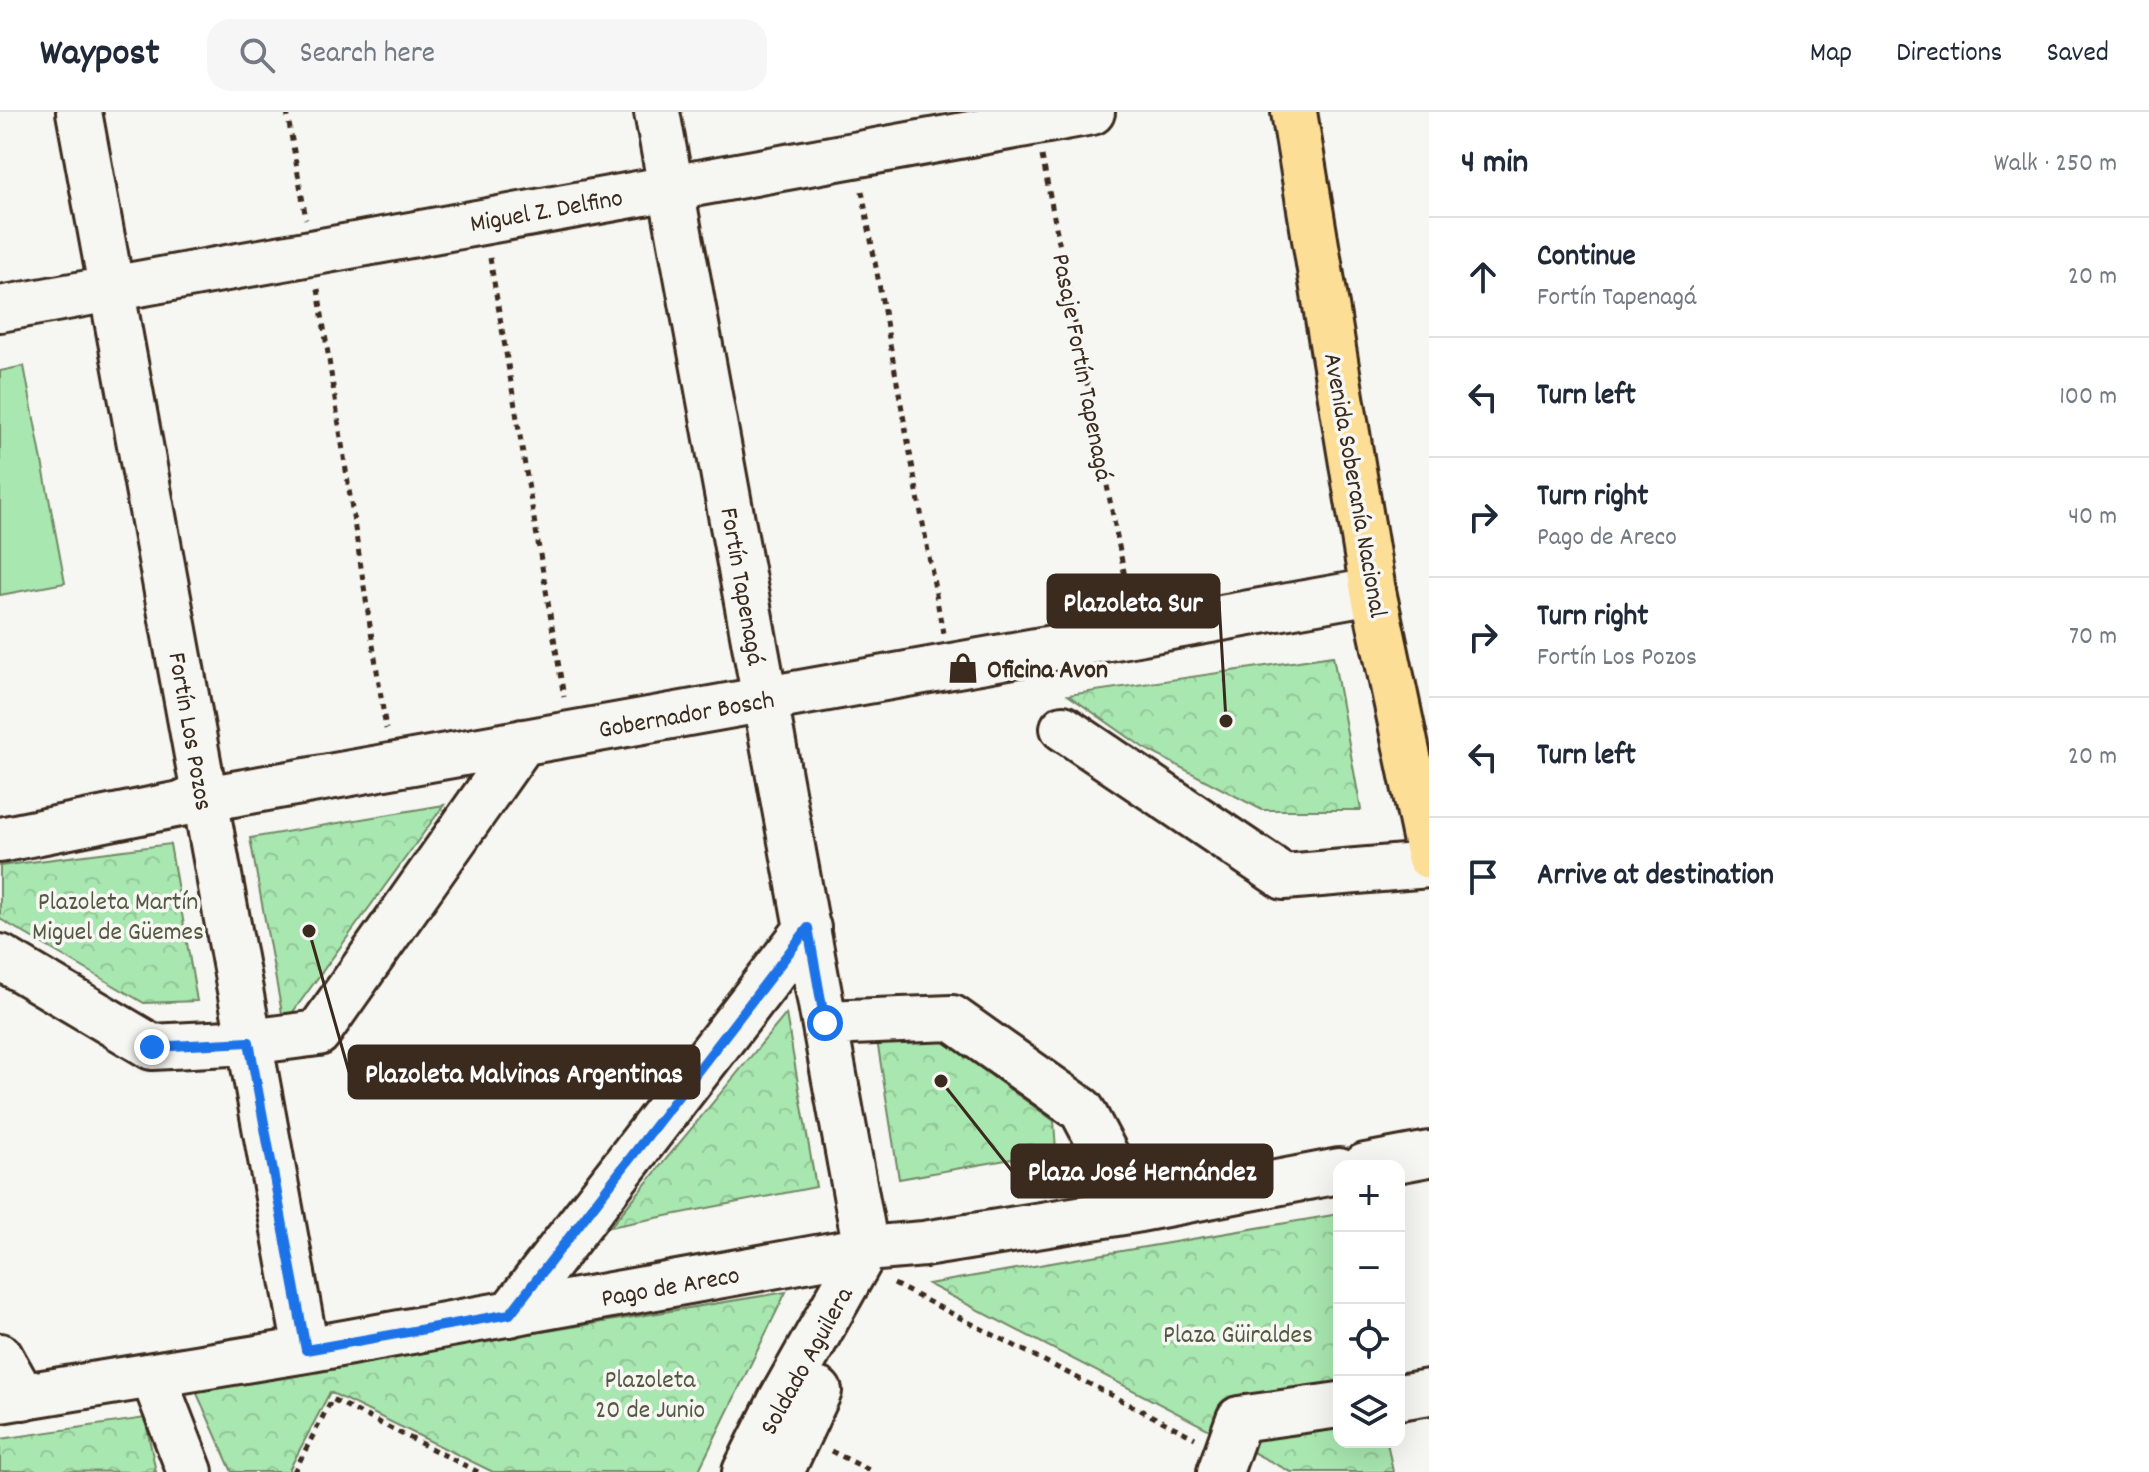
<!DOCTYPE html>
<meta charset="utf-8">
<style>
body{margin:0;font-family:Dekko,sans-serif;background:#f6f6f7;color:#1f2937}
.controls{position:absolute;right:24px;bottom:24px;display:grid;overflow:hidden;border-radius:16px;box-shadow:0 8px 32px #0002}
.controls button{width:72px;height:72px;display:grid;place-items:center;padding:0;border:0;border-bottom:2px solid #e0e1e3;background:#fff;color:#1f2937;font:40px sans-serif}
.stop{position:absolute;width:24px;height:24px;margin:-18px;border:6px solid #1a73e8;border-radius:50%;background:#fff}
.stop.end{background:#1a73e8;border-color:#fff;box-shadow:0 2px 8px #0008}
.list{margin:0;padding:0;list-style:none}
h2{display:flex;justify-content:space-between;align-items:center;height:104px;margin:0;padding:0 32px;font-size:34px}
h2 small{font-size:26px;font-weight:400;color:#747a83}
.list li{display:grid;grid-template-columns:52px 1fr auto;gap:24px;align-items:center;box-sizing:border-box;height:120px;padding:0 32px;border-top:2px solid #e0e1e3}
.list b{display:block;font-size:30px;white-space:nowrap}
.list p{margin:0;font-size:26px;white-space:nowrap;color:#747a83}
.list em{font-size:26px;font-style:normal;color:#747a83}
.icon{flex:none;width:44px;height:44px;fill:none;stroke:currentColor;stroke-width:2;stroke-linecap:round;stroke-linejoin:round}
.map{position:relative;flex:none;width:1429px;height:1360px;overflow:hidden}
header{display:flex;align-items:center;gap:48px;box-sizing:border-box;height:112px;padding:0 40px;background:#fff;border-bottom:2px solid #e0e1e3}
header strong{font-size:38px}
nav{display:flex;gap:44px;margin-inline-start:auto;font-size:28px}
.search{width:560px;height:72px;background:#f6f6f7;display:flex;align-items:center;gap:20px;box-sizing:border-box;padding:0 28px;border-radius:24px;color:#747a83;font-size:30px}
main{display:flex}
aside{flex:1;background:#fff}
.map>svg:first-child{display:block}
.park{fill:url(#park-crowns);stroke:#728866;stroke-width:2}
.pitch{fill:#a8e7af;stroke:#728866;stroke-width:2}
.lines{fill:none;stroke-linecap:round;stroke-linejoin:round}
.minor-casing{stroke:#3b2a1e;stroke-width:50}
.major-casing{stroke:#3b2a1e;stroke-width:50}
.path{stroke:#3b2a1e;stroke-width:5;stroke-dasharray:6 6;stroke-linecap:butt}
.minor{stroke:#f6f6f2;stroke-width:44}
.major{stroke:#fdde96;stroke-width:44}
.route{stroke:#1a73e8;stroke-width:10}
.labels{text-anchor:middle;stroke-width:7;stroke-linejoin:round;paint-order:stroke}
.street-label{font-size:26px;fill:#3b2a1e;stroke:#f6f6f2}
.poi-label{font-size:26px;font-weight:bold;fill:#3b2a1e;stroke:#f6f6f2;text-anchor:start}
.park-label{font-size:26px;fill:#565942;stroke:#f6f6f2}
.leader{fill:none;stroke:#3b2a1e;stroke-width:3}
.callout-dot{fill:#3b2a1e;stroke:#f6f6f2;stroke-width:3}
.callout{fill:#3b2a1e;stroke:#3b2a1e;stroke-width:3}
.callout-label{font-size:28px;text-anchor:middle;font-weight:bold;fill:#fff}
</style>
<header>
<strong>Waypost</strong>
<div class="search"><svg class="icon" aria-label="search" viewBox="0 0 24 24"><circle cx="10" cy="10" r="6"/><path d="M15 15l6 6"/></svg>Search here</div>
<nav><a>Map</a><a>Directions</a><a>Saved</a></nav>
</header>
<main>
<div class="map">
<svg width="1429" height="1360" viewBox="0 0 1429 1360">
<defs>
<pattern id="park-crowns" width="20" height="18" patternUnits="userSpaceOnUse" patternTransform="scale(2)"><rect width="20" height="18" fill="#a8e7af"/><path d="M2 6a3 3 0 1 1 6 0M12 15a3 3 0 1 1 6 0" fill="none" stroke="#92c696"/></pattern>
</defs>
<rect width="100%" height="100%" fill="#f6f6f2"/>
<filter id="ink" filterUnits="userSpaceOnUse"><feTurbulence type="fractalNoise" baseFrequency=".0125" numOctaves="2"/><feDisplacementMap in="SourceGraphic" scale="16" xChannelSelector="R" yChannelSelector="G"/><feConvolveMatrix kernelMatrix="1 2 1 2 8 2 1 2 1" color-interpolation-filters="sRGB"/></filter>
<g filter="url(#ink)">
<path class="park" d="M1333,544L1361,698H1262L1144,636L1068,583Z
M444,693L284,912L250,726Z
M170,732L197,889L144,891L0,807V754Z
M786,902L816,1075L610,1115Z
M877,928H942L1054,1009L1056,1039L899,1067Z
M1339,1102V1330H1387L1393,1360H1291L928,1172Z
M786,1180L698,1360H493L330,1280L288,1360H232L195,1277Z
M145,1306L156,1360L0,1359V1327Z"/>
<path class="pitch" d="M24,254L65,471L0,483V259Z"/>
<g class="lines">
<defs>
<path id="minor" d="M79,0L306,1238
M657,0L866,1137
M0,197L1092,0
M1063,616L1284,765L1429,753
M0,728L205,687L1373,479
M0,845L152,935L249,930L318,921L523,630
M825,911L952,906L1082,998L1135,1098
M1365,1054L1429,1042
M510,1202L808,816
M0,1244L23,1285
M153,1264L190,1360
M1399,1285L1429,1280
M0,1288L306,1238L866,1137L924,1132L1135,1098L1339,1059
M745,1360L781,1288L866,1137
M781,1360L819,1279
M1220,1360L1239,1307L1339,1293"/>
<path id="major" d="M1294,0L1373,479L1429,744"/>
</defs>
<use href="#minor" class="minor-casing"/>
<use href="#major" class="major-casing"/>
<path class="path" d="M287,0L306,107
M1042,44L1129,485
M862,79L943,521
M490,146L564,585
M318,177L386,617
M894,1172L1195,1326
M831,1339L873,1360
M294,1360L332,1287L478,1360"/>
<use href="#minor" class="minor"/>
<use href="#major" class="major"/>
</g>
</g>
<g class="lines" filter="url(#ink)">
<path class="route" d="M152,935L249,930L306,1238L510,1202L808,816L825,911"/>
</g>
<defs>
<symbol id="shop-bare" viewBox="-9 -9 18 18"><path d="M-5-2.5h2.3a2.7 3.5 0 0 1 5.4 0H5L5.5 6h-11ZM-1.5-2.5h3a1.5 2.3 0 0 0-3 0Z" fill="#3b2a1e" stroke="#f6f6f2" stroke-width="2.5" paint-order="stroke"/></symbol>
</defs>
<g fill-rule="evenodd">
<use href="#shop-bare" x="941" y="534" width="44" height="44"/>
</g>
<g class="labels">
<g class="street-label">
<text transform="translate(546 97) rotate(-10)" y="9">Miguel Z. Delfino</text>
<text transform="translate(1084 255) rotate(79)" y="9">Pasaje Fortín Tapenagá</text>
<text transform="translate(1357 373) rotate(80)" y="9">Avenida Soberanía Nacional</text>
<text transform="translate(744 474) rotate(80)" y="9">Fortín Tapenagá</text>
<text transform="translate(686 601) rotate(-10)" y="9">Gobernador Bosch</text>
<text transform="translate(192 619) rotate(80)" y="9">Fortín Los Pozos</text>
<text transform="translate(670 1173) rotate(-10)" y="9">Pago de Areco</text>
<text transform="translate(805 1248) rotate(-61)" y="9">Soldado Aguilera</text>
</g>
<g class="poi-label">
<text x="987" y="565">Oficina Avon</text>
</g>
<g class="park-label">
<text x="118" y="797">Plazoleta Martín<tspan x="118" dy="30">Miguel de Güemes</tspan></text>
<text x="1238" y="1230">Plaza Güiraldes</text>
<text x="650" y="1275">Plazoleta<tspan x="650" dy="30">20 de Junio</tspan></text>
</g>
</g>
<path class="leader" d="M1226 609L1219 489M309 819L349 960M941 969L1012 1059"/>
<g class="callout-dot">
<circle cx="1226" cy="609" r="8"/>
<circle cx="309" cy="819" r="8"/>
<circle cx="941" cy="969" r="8"/>
</g>
<g class="callout">
<rect x="1048" y="463" width="171" height="52" rx="8"/>
<rect x="349" y="934" width="350" height="52" rx="8"/>
<rect x="1012" y="1033" width="260" height="52" rx="8"/>
</g>
<g class="callout-label">
<text x="1133" y="499">Plazoleta Sur</text>
<text x="524" y="970">Plazoleta Malvinas Argentinas</text>
<text x="1142" y="1068">Plaza José Hernández</text>
</g>
</svg>
<div class="controls">
<button>+</button>
<button>−</button>
<button><svg class="icon" aria-label="locate" viewBox="0 0 24 24"><circle cx="12" cy="12" r="6"/><path d="M12 2v4M12 18v4M2 12h4M18 12h4"/></svg></button>
<button><svg class="icon" aria-label="layers" viewBox="0 0 24 24"><path d="M12 4l9 5-9 5-9-5zM3 14l9 5 9-5"/></svg></button>
</div>
<div class="stop" style="left:825px;top:911px"></div>
<div class="stop end" style="left:152px;top:935px"></div>
</div>
<aside>
<h2>4 min<small>Walk · 250 m</small></h2>
<ul class="list">
<li><svg class="icon" aria-label="ahead" viewBox="0 0 24 24"><path d="M12 20V5M6 11l6-6 6 6"/></svg><div><b>Continue</b><p>Fortín Tapenagá</p></div><em>20 m</em></li>
<li><svg class="icon" aria-label="left" viewBox="0 0 24 24"><path d="M17 20v-9H6M10 6l-5 5 5 5"/></svg><div><b>Turn left</b></div><em>100 m</em></li>
<li><svg class="icon" aria-label="right" viewBox="0 0 24 24"><path d="M7 20v-9h11M14 6l5 5-5 5"/></svg><div><b>Turn right</b><p>Pago de Areco</p></div><em>40 m</em></li>
<li><svg class="icon" aria-label="right" viewBox="0 0 24 24"><path d="M7 20v-9h11M14 6l5 5-5 5"/></svg><div><b>Turn right</b><p>Fortín Los Pozos</p></div><em>70 m</em></li>
<li><svg class="icon" aria-label="left" viewBox="0 0 24 24"><path d="M17 20v-9H6M10 6l-5 5 5 5"/></svg><div><b>Turn left</b></div><em>20 m</em></li>
<li><svg class="icon" aria-label="arrive" viewBox="0 0 24 24"><path d="M6 21V4h12l-3 4 3 4H6"/></svg><div><b>Arrive at destination</b></div></li>
</ul>
</aside>
</main>
